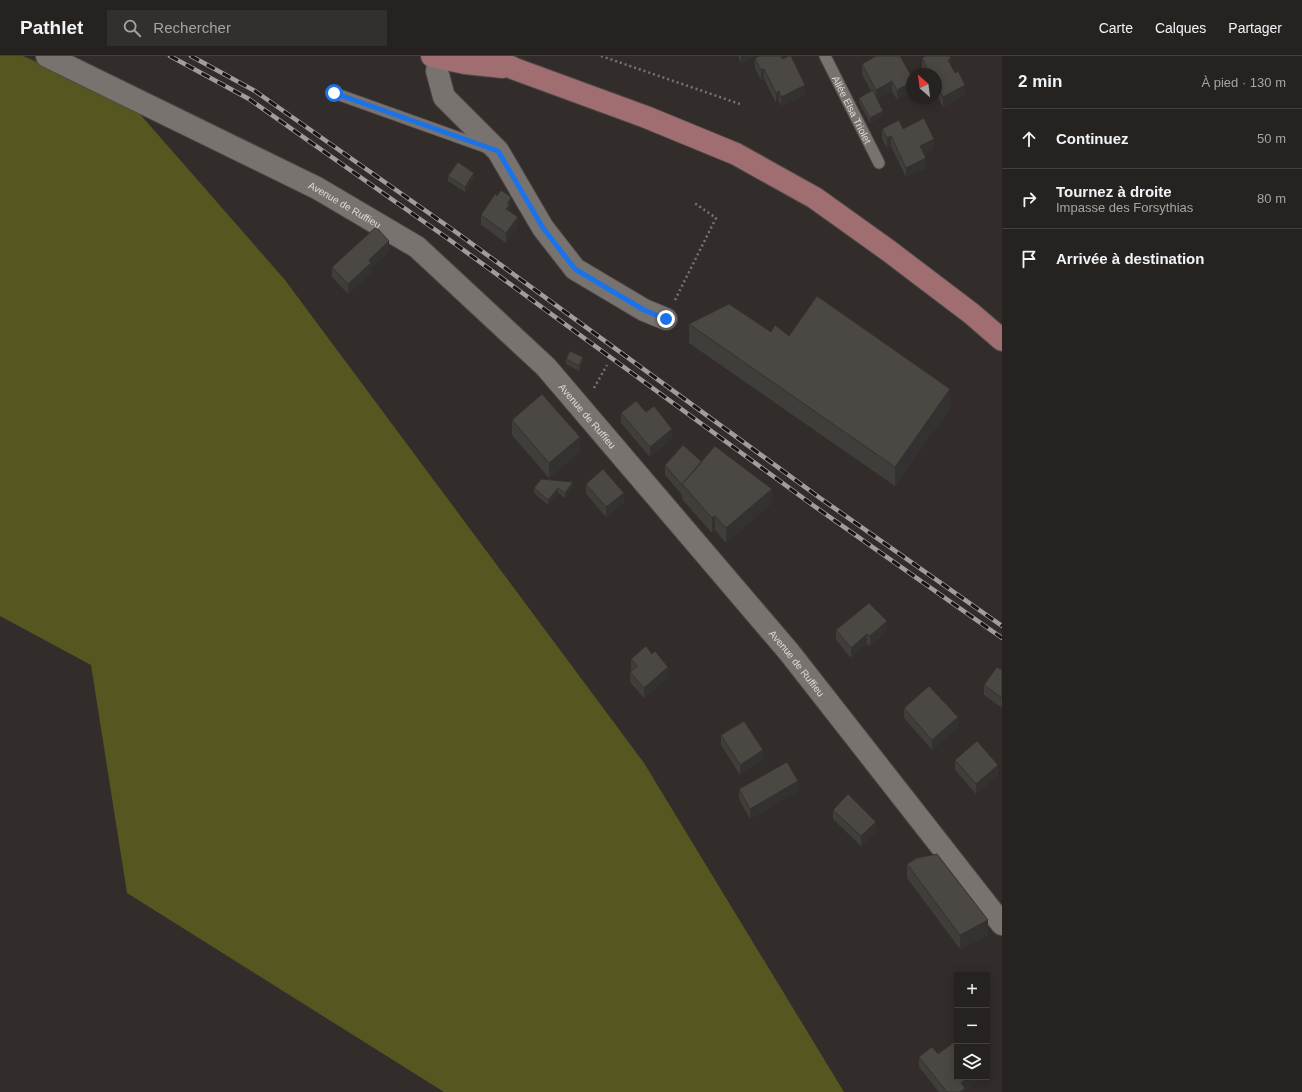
<!DOCTYPE html>
<html lang="fr">
<meta charset="utf-8">
<style>
body{margin:0;font-family:Arial,sans-serif;background:#322f2d;color:#f1f3f6}
.controls{position:absolute;right:12px;bottom:12px;display:grid;overflow:hidden;border-radius:0px;box-shadow:0 2px 10px #0003}
.controls button{width:36px;height:36px;display:grid;place-items:center;padding:0;border:0;border-bottom:1px solid #423f3e;background:#262220;color:#f1f3f6;font:20px sans-serif}
.compass{position:absolute;left:906px;top:12px;width:36px;height:36px;border-radius:50%;background:#262220;box-shadow:0 2px 10px #0003;rotate:332deg}
.stop{position:absolute;width:12px;height:12px;margin:-9px;border:3px solid #1a73e8;border-radius:50%;background:#fff}
.stop.end{background:#1a73e8;border-color:#fff;box-shadow:0 1px 4px #0008}
.list{margin:0;padding:0;list-style:none}
h2{display:flex;justify-content:space-between;align-items:center;height:52px;margin:0;padding:0 16px;font-size:17px}
h2 small{font-size:13px;font-weight:400;color:#a4a4a5}
.list li{display:grid;grid-template-columns:26px 1fr auto;gap:12px;align-items:center;box-sizing:border-box;height:60px;padding:0 16px;border-top:1px solid #423f3e}
.list b{display:block;font-size:15px;white-space:nowrap}
.list p{margin:0;font-size:13px;white-space:nowrap;color:#a4a4a5}
.list em{font-size:13px;font-style:normal;color:#a4a4a5}
.icon{flex:none;width:22px;height:22px;fill:none;stroke:currentColor;stroke-width:2;stroke-linecap:round;stroke-linejoin:round}
.map{position:relative;flex:none;width:1002px;height:1036px;overflow:hidden}
header{display:flex;align-items:center;gap:24px;box-sizing:border-box;height:56px;padding:0 20px;background:#262220;border-bottom:1px solid #423f3e}
header strong{font-size:19px}
nav{display:flex;gap:22px;margin-inline-start:auto;font-size:14px}
.search{width:280px;height:36px;background:#322f2d;display:flex;align-items:center;gap:10px;box-sizing:border-box;padding:0 14px;border-radius:0px;color:#a4a4a5;font-size:15px}
main{display:flex}
aside{flex:1;background:#262220}
.map>svg:first-child{display:block}
.forest{fill:#565621}
.lines{fill:none;stroke-linecap:round;stroke-linejoin:round}
.service-casing{stroke:#4c4847;stroke-width:13}
.minor-casing{stroke:#4c4847;stroke-width:24}
.primary-casing{stroke:#4c4847;stroke-width:24}
.path{stroke:#787472;stroke-width:2.5;stroke-dasharray:2 3;stroke-linecap:butt}
.service{stroke:#797370;stroke-width:11}
.minor{stroke:#797370;stroke-width:22}
.primary{stroke:#a06e71;stroke-width:22}
.rail-casing{stroke:#a19d9b;stroke-width:4.5}
.rail{stroke:#181615;stroke-width:3;stroke-dasharray:9;stroke-linecap:butt}
.wall{fill:#403e3a}
.shaded-wall{fill:#343230}
.building{fill:#4b4844;stroke:#343230}
.route{stroke:#1a73e8;stroke-width:5}
.labels{text-anchor:middle;stroke-width:3;stroke-linejoin:round;paint-order:stroke}
.street-label{font-size:10px;fill:#dfdbda;stroke:#181615}
</style>
<header>
<strong>Pathlet</strong>
<div class="search"><svg class="icon" aria-label="search" viewBox="0 0 24 24"><circle cx="10" cy="10" r="6"/><path d="M15 15l6 6"/></svg>Rechercher</div>
<nav><a>Carte</a><a>Calques</a><a>Partager</a></nav>
</header>
<main>
<div class="map">
<svg width="1002" height="1036" viewBox="0 0 1002 1036">
<rect width="100%" height="100%" fill="#322d2a"/>
<path class="forest" d="M0,0H23L132,49L285,224L644,707L844,1036H444L127,837L91,609L0,560Z"/>
<g class="lines">
<defs>
<g id="service">
<path id="s1" d="M825,0L879,107"/>
<path d="M334,37L488,92"/>
</g>
<g id="minor">
<path id="s2" d="M47,0L317,132L417,191L546,311L789,596L1002,868"/>
<path d="M440,0L437,15L444,41L498,95L543,172L575,213L644,254L666,263"/>
</g>
<path id="primary" d="M432,0L465,7L503,11
M487,0L515,13L646,61L736,98L815,142L889,195L972,258L1002,284"/>
</defs>
<use href="#service" class="service-casing"/>
<use href="#minor" class="minor-casing"/>
<use href="#primary" class="primary-casing"/>
<path class="path" d="M601,0L740,48
M675,244L716,162L693,146
M594,332L607,309"/>
<use href="#service" class="service"/>
<use href="#minor" class="minor"/>
<use href="#primary" class="primary"/>
<defs>
<path id="rail" d="M170,0L249,43L447,182L814,450L1002,582
M191,0L255,35L453,174L820,442L1002,570"/>
</defs>
<use href="#rail" class="rail-casing"/>
<use href="#rail" class="rail"/>
</g>
<path class="wall" d="M738,0H755L741,7Z
M755,2L805,39L781,50L779,45L776,47L764,23L761,24L755,12Z
M922,2L965,39L943,51L936,38V18H925L922,12Z
M862,8L912,21V35L897,44L892,35L877,43L883,60L870,67L859,47V42L871,35L862,18Z
M882,73H903L934,93L924,98L926,112L906,121L891,90L887,92L882,83Z
M448,120L474,122L465,136L448,125Z
M511,151L509,154V155L518,171L506,187L481,169V159Z
M389,195L371,212V217L348,238L332,221V211Z
M689,268L771,276L789,280L950,352L895,430L689,287Z
M566,303L583,306L579,315L566,308Z
M646,356L672,383L650,401L621,367V357Z
M512,364L580,396L549,422L512,379Z
M702,406L772,447L726,487L715,474L712,477L682,443V439L665,419V409Z
M586,428L624,447L606,461L586,438Z
M573,431L565,442L558,437L548,449L534,437V432Z
M836,574L887,575L870,590L867,588L851,602L836,584Z
M631,603L668,621L644,642L630,626V616L632,614L631,613Z
M1002,614V652L984,639V629Z
M904,652L958,671L932,694L904,662Z
M721,679L763,704L740,719L721,689Z
M955,704L998,719L976,738L955,714Z
M739,733L798,735L750,763L739,743Z
M833,754L876,776L861,790L833,763Z
M907,808L988,879L960,893L907,822Z
M919,1001L957,1021H983L965,1034V1036H939L919,1011Z"/>
<path class="shaded-wall" d="M741,0H755L741,7Z
M951,2V12L948,4Z
M764,13V23L761,24V14Z
M892,25V35L876,44V34Z
M912,26V35L897,44V34Z
M805,29V39L781,50V41Z
M965,29V39L943,51V41Z
M779,35V45L776,47V37Z
M883,55V60L870,67V62Z
M891,80V90L887,92V82Z
M934,83V93L920,100V90Z
M926,102V112L906,121V112Z
M474,117V122L465,136V131Z
M511,141V151L509,154V159L506,153L508,147Z
M518,161V171L506,187V177Z
M389,185V195L371,212V217L348,238V228L369,204Z
M583,301V306L579,315V310Z
M950,333V352L895,430V411Z
M672,373V383L650,401V391Z
M580,381V396L549,422V407Z
M573,426V431L565,442V437Z
M558,432V437L548,449V444Z
M772,433V447L726,487V472Z
M624,437V447L606,461V451Z
M715,460V474L712,477V462Z
M887,565V575L870,590V580Z
M867,578V588L851,602V592Z
M668,611V621L644,642V632Z
M958,661V671L932,694V684Z
M763,694V704L740,719V709Z
M998,709V719L976,738V728Z
M798,725V735L750,763V753Z
M876,766V776L861,790V780Z
M988,864V879L960,893V879Z
M969,1021H983L965,1034V1036H960L961,1027Z"/>
<path class="building" d="M760,0H781L783,3L789,0H791L805,29L781,41L779,35L776,37L764,13L761,14L755,2Z
M876,0H900L912,21V26L897,34L892,25L876,34L862,8Z
M926,0H949L951,2L948,4L955,17L958,15L965,29L943,41L936,28V18H930L922,2Z
M873,34L883,55L870,62L859,42Z
M924,62L934,83L920,90L926,102L906,112L891,80L887,82L882,73L899,64L903,73Z
M458,106L474,117L465,131L448,120Z
M501,134L511,141L508,147L509,149L506,153L518,161L506,177L481,159L495,138L497,140Z
M376,171L389,185L369,204L371,207L348,228L332,211Z
M817,240L950,333L895,411L689,268L729,248L771,276L775,269L789,280Z
M570,295L583,301L579,310L566,303Z
M542,338L580,381L549,407L512,364Z
M636,345L646,356L654,350L672,373L650,391L621,357Z
M683,389L702,406L682,428V429L665,409Z
M715,390L772,433L726,472L715,460L712,462L682,428Z
M603,413L624,437L606,451L586,428Z
M541,423L573,426L565,437L558,432L548,444L534,432Z
M869,547L887,565L870,580L867,578L851,592L836,574Z
M646,590L652,598L655,595L668,611L644,632L630,616L637,610L631,603Z
M997,611L1002,614V642L984,629Z
M929,630L958,661L932,684L904,652Z
M744,665L763,694L740,709L721,679Z
M977,685L998,709L976,728L955,704Z
M787,706L798,725L750,753L739,733Z
M848,738L876,766L861,780L833,754Z
M937,798L988,864L960,879L907,808L917,802Z
M957,984V1021H969L961,1027L965,1032L960,1036H947L919,1001L932,991L938,998Z"/>
<g class="lines">
<path class="route" d="M334,37L498,95L543,172L575,213L644,254L666,263"/>
</g>
<g class="labels">
<g class="street-label">
<text dy="4" stroke="none"><textPath href="#s1" startOffset="60">Allée Elsa Triolet</textPath></text>
<text dy="4" stroke="none"><textPath href="#s2" startOffset="333">Avenue de Ruffieu</textPath></text>
<text dy="4" stroke="none"><textPath href="#s2" startOffset="657">Avenue de Ruffieu</textPath></text>
<text dy="4" stroke="none"><textPath href="#s2" startOffset="981">Avenue de Ruffieu</textPath></text>
</g>
</g>
</svg>
<div class="controls">
<button>+</button>
<button>−</button>
<button><svg class="icon" aria-label="layers" viewBox="0 0 24 24"><path d="M12 4l9 5-9 5-9-5zM3 14l9 5 9-5"/></svg></button>
</div>
<svg class="compass" viewBox="-18 -18 36 36"><path d="M0-13l5 13h-10z" fill="#e53935"/><path d="M0 13l5-13h-10z" fill="#a4a4a5"/></svg>
<div class="stop" style="left:334px;top:37px"></div>
<div class="stop end" style="left:666px;top:263px"></div>
</div>
<aside>
<h2>2 min<small>À pied · 130 m</small></h2>
<ul class="list">
<li><svg class="icon" aria-label="ahead" viewBox="0 0 24 24"><path d="M12 20V5M6 11l6-6 6 6"/></svg><div><b>Continuez</b></div><em>50 m</em></li>
<li><svg class="icon" aria-label="right" viewBox="0 0 24 24"><path d="M7 20v-9h11M14 6l5 5-5 5"/></svg><div><b>Tournez à droite</b><p>Impasse des Forsythias</p></div><em>80 m</em></li>
<li><svg class="icon" aria-label="arrive" viewBox="0 0 24 24"><path d="M6 21V4h12l-3 4 3 4H6"/></svg><div><b>Arrivée à destination</b></div></li>
</ul>
</aside>
</main>
